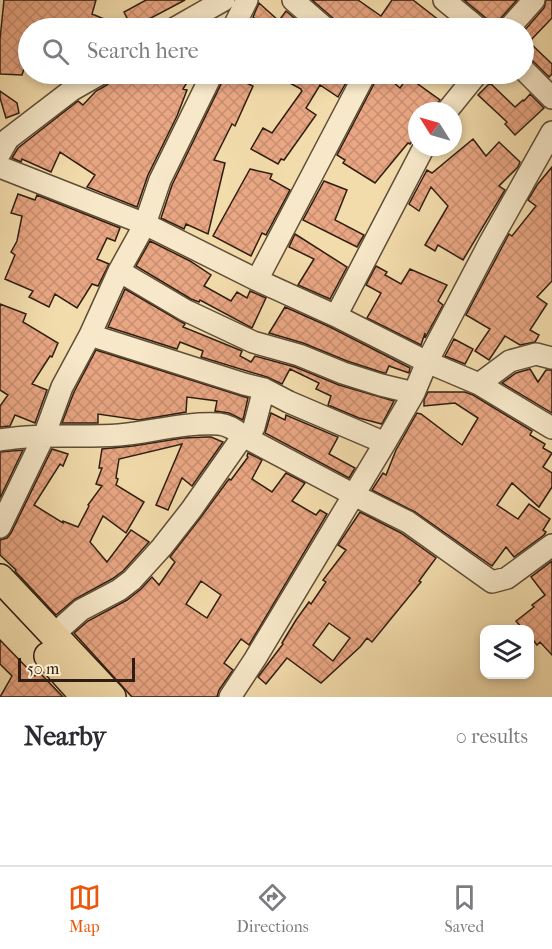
<!DOCTYPE html>
<style>
body{margin:0;font-family:"IM FELL French Canon",serif;background:#f2f2f3;color:#2b2b33}
.controls{position:absolute;right:18px;bottom:18px;display:grid;overflow:hidden;border-radius:12px;box-shadow:0 3px 9px #0003}
.controls button{width:54px;height:54px;display:grid;place-items:center;padding:0;border:0;border-bottom:2px solid #e1e1e2;background:#fff;color:#2b2b33;font:30px sans-serif}
.compass{position:absolute;left:408px;top:102px;width:54px;height:54px;border-radius:50%;background:#fff;box-shadow:0 3px 9px #0003;rotate:307deg}
.scale{position:absolute;left:18px;bottom:15px;width:117px;box-sizing:border-box;padding-left:6px;border:3px solid #2e1d10;border-top:0;font-size:16px;line-height:21px;white-space:nowrap;color:#2e1d10;-webkit-text-stroke:4px #f7e8c9;paint-order:stroke}
.list{margin:0;padding:0;list-style:none}
h2{display:flex;justify-content:space-between;align-items:center;height:78px;margin:0;padding:0 24px;font-size:26px}
h2 small{font-size:20px;font-weight:400;color:#7c7c81}
.icon{flex:none;width:33px;height:33px;fill:none;stroke:currentColor;stroke-width:2;stroke-linecap:round;stroke-linejoin:round}
.map{position:relative;flex:none;width:552px;height:697px;overflow:hidden}
.search{position:absolute;background:#fff;box-shadow:0 3px 9px #0003;left:18px;right:18px;top:18px;height:66px;display:flex;align-items:center;gap:15px;box-sizing:border-box;padding:0 21px;border-radius:33px;color:#7c7c81;font-size:22px}
.sheet{height:168px;background:#fff}
nav{display:flex;justify-content:space-around;align-items:center;box-sizing:border-box;height:84px;border-top:2px solid #e1e1e2;background:#fff;font-size:16px;color:#7c7c81}
nav a{display:grid;justify-items:center;gap:3px}
nav .on{color:#ea580c}
.map>svg:first-child{display:block}
.building{fill:url(#building-cross-hatch);stroke:#2e1d10;stroke-width:1.5;fill-rule:evenodd}
.lines{fill:none;stroke-linecap:round;stroke-linejoin:round}
.minor-casing{stroke:#5f4d37;stroke-width:24}
.major-casing{stroke:#2e1d10;stroke-width:30}
.minor{stroke:#f7e8c9;stroke-width:21}
.major{stroke:#f3dcac;stroke-width:27}
</style>
<div class="map">
<svg width="552" height="697" viewBox="0 0 552 697">
<defs>
<pattern id="building-cross-hatch" width="8" height="8" patternUnits="userSpaceOnUse" patternTransform="scale(1.5)"><rect width="8" height="8" fill="#e9a683"/><path d="M0 0l8 8M0 8l8-8" fill="none" stroke="#c88e70"/></pattern>
</defs>
<rect width="100%" height="100%" fill="#f3dcac"/>
<filter id="stains"><feTurbulence type="fractalNoise" baseFrequency=".00333" numOctaves="4"/><feColorMatrix values="0 0 0 0 .2 0 0 0 0 .09 0 0 0 0 .02 0 0 0 .5 -.17"/></filter>
<radialGradient id="worn" r=".72"><stop offset=".6" stop-color="#630" stop-opacity="0"/><stop offset="1" stop-color="#630" stop-opacity=".3"/></radialGradient>
<path class="building" d="M4,0H96L92,14L126,28H28V57L22,75L0,74V39Z
M146,0H185L132,28L124,12Z
M312,0H358L381,16L392,0H413L449,28H337V23L334,19Z
M464,0H517L499,20L497,28H490V23L487,19Z
M546,0H552V18L529,42L552,64V74L549,77L533,61L528,58H524V31L544,8Z
M259,3L279,21L272,28H266L253,17Z
M286,11L306,28H291L280,19Z
M115,74H137L148,83L151,75L156,77L158,74H192L183,89L187,90L177,116L148,175L137,207L87,187L95,175L60,152L51,172L22,159L21,162L12,158L18,148L78,101L83,105L96,91L107,85Z
M225,74H240L238,79L253,86L235,126L232,124L214,160L225,163L208,234L186,224L184,229L161,218L172,185L223,80Z
M273,74H337L347,81L338,97L320,85L306,108L316,115L284,160L281,159L278,164L251,149L263,128L272,133L302,91L301,90V89Z
M378,74H384L400,88L408,77L440,100L432,111H417V135L410,144L408,143L375,183L343,163L345,160L337,155L376,80Z
M490,83L515,107L523,100L524,101L530,94L544,108L515,135L505,124L507,122L478,95Z
M0,91L17,103L19,113L6,118L0,98Z
M473,139L486,156L499,142L520,162L518,167L499,186L505,190L463,260L438,245L435,251L425,245L448,206L431,187L419,211L409,204L427,170L432,173Z
M552,167V281L537,297L547,304L530,330L539,335L535,342L520,345L505,336L489,360L475,351L490,329L466,315L509,234L512,236L536,206L528,200L537,185Z
M250,169L272,174L270,179L290,190L266,235L262,233L251,256L213,236Z
M324,181L347,190L335,220L364,235L357,247L303,220Z
M18,194L35,200L37,195L120,228L115,241L107,238L97,259L109,264L98,286L92,284L77,308L55,294L49,307L29,297L33,291L5,279L15,255L11,252L17,241L22,216L11,213Z
M295,234L347,267L330,299L298,285L314,259L289,247Z
M150,241L190,261L211,275L204,286L231,301L237,292L247,298L250,291L266,298L252,328L200,300L199,302L191,299L136,266Z
M376,266L387,272L385,275L401,284L410,269L447,285L438,301L443,305L425,338V333L421,345L367,318L381,293L366,285Z
M125,289L185,324L183,327L242,351L240,356L251,362L255,356L295,367L339,385L394,401L382,424L359,418L328,405L331,396L316,389L319,383L290,369L282,384L267,377L201,357L203,351L180,342L177,349L108,327Z
M0,304L26,314L23,322L58,343L52,357L50,356L32,384L47,390L35,423L15,415L10,426L0,427V406L8,395L0,390Z
M285,307L330,327L410,368L409,373L389,366L386,373H384L347,361L303,343L269,333Z
M454,339L473,349L465,364L445,356Z
M96,350L248,398L243,420L229,413L215,411L217,401L187,397L186,412L139,420L98,414V423H62L74,392Z
M530,369L538,382L546,370H552V413L502,383L516,373Z
M428,392H465L473,395L532,431L530,435L545,444L543,448L552,453L543,467L552,473V487L539,507L512,483L497,505L518,519L529,504L550,519L543,530L546,532L544,535L514,557L506,547L492,566L415,512L372,490L383,473L386,475L396,450L417,413L421,414L462,445L478,418L455,403L424,406V400Z
M271,413L285,420L286,415L338,437L329,454L355,468L349,478L265,433Z
M207,437H211L223,442L192,486L182,478L168,510L156,505L182,444L119,459L116,478L118,479L116,485L144,502L126,533L103,516L90,542L107,562L131,530L149,542L123,571L112,579L75,599L56,615L15,571L16,570L0,555V540L7,538L11,533L52,449L68,454L63,466L60,464L34,505L63,523V521L78,527L89,506L88,505L102,486L96,484L102,468H99L102,449L133,446L183,438Z
M23,450L0,498V452Z
M248,453L262,460L252,479L272,492L286,473L305,483L292,501L316,515L320,510L327,514L249,645L241,639L224,663L233,670L219,690L217,697H132L74,633L88,621L127,600L141,589L152,577L159,585L175,562L170,557L201,517L229,479L231,480L248,457L247,456ZM201,581L221,595L207,618L186,604Z
M360,512L401,533L436,558L419,581L421,582L372,642L367,638L360,647L321,683L287,658L266,684L258,677L283,644L282,643L296,620L309,602L311,604L326,582L323,580L346,550L338,545ZM329,623L350,638L333,661L313,645Z
M552,561V655L540,642L537,645L530,636V630H524L516,621L534,607L532,605L545,595L531,577Z
M0,640L35,676L39,672L63,697H0L12,676L0,664Z"/>
<g class="lines">
<defs>
<path id="minor" d="M293,0L325,28
M444,0L478,28
M175,28L224,0
M233,28L247,0
M509,28L534,0
M524,70L552,98
M447,111L477,74
M0,153L8,139L72,90L100,74
M0,167L145,224L257,280L336,316L427,362L479,384L552,428
M119,271L185,310L253,342L299,355L343,373L381,385L414,393
M257,280L365,74
M336,316L424,147
M90,335L244,384L264,389L289,402L385,443
M479,384L510,361L536,354L552,358
M0,440C39,433 79,438 119,435C152,432 185,422 219,424C229,425 236,430 243,436L354,495L408,522L492,582L507,578L552,545
M0,527L44,436L62,387L90,335L119,271L145,224L160,180L212,74
M53,635L81,610L119,590L132,580L162,547L191,510L243,436L251,432L254,427L264,389
M230,697L255,659L385,443L414,393L427,362L489,244L552,132"/>
<path id="major" d="M0,578L112,697
M48,656L85,697"/>
</defs>
<use href="#minor" class="minor-casing"/>
<use href="#major" class="major-casing"/>
<use href="#minor" class="minor"/>
<use href="#major" class="major"/>
</g>
<rect width="100%" height="100%" filter="url(#stains)"/>
<rect width="100%" height="100%" fill="url(#worn)"/>
</svg>
<div class="controls">
<button><svg class="icon" aria-label="layers" viewBox="0 0 24 24"><path d="M12 4l9 5-9 5-9-5zM3 14l9 5 9-5"/></svg></button>
</div>
<svg class="compass" viewBox="-18 -18 36 36"><path d="M0-13l5 13h-10z" fill="#e53935"/><path d="M0 13l5-13h-10z" fill="#7c7c81"/></svg>
<div class="scale">50 m</div>
<div class="search"><svg class="icon" aria-label="search" viewBox="0 0 24 24"><circle cx="10" cy="10" r="6"/><path d="M15 15l6 6"/></svg>Search here</div>
</div>
<section class="sheet">
<h2>Nearby<small>0 results</small></h2>
<ul class="list">
</ul>
</section>
<nav>
<a class="on"><svg class="icon" aria-label="map" viewBox="0 0 24 24"><path d="M3 6l6-2 6 2 6-2v14l-6 2-6-2-6 2zM9 4v14M15 6v14"/></svg>Map</a>
<a><svg class="icon" aria-label="directions" viewBox="0 0 24 24"><path d="M12 3l9 9-9 9-9-9zM9 14v-3h6M13 9l2 2-2 2"/></svg>Directions</a>
<a><svg class="icon" aria-label="saved" viewBox="0 0 24 24"><path d="M7 4h10v16l-5-4-5 4z"/></svg>Saved</a>
</nav>
